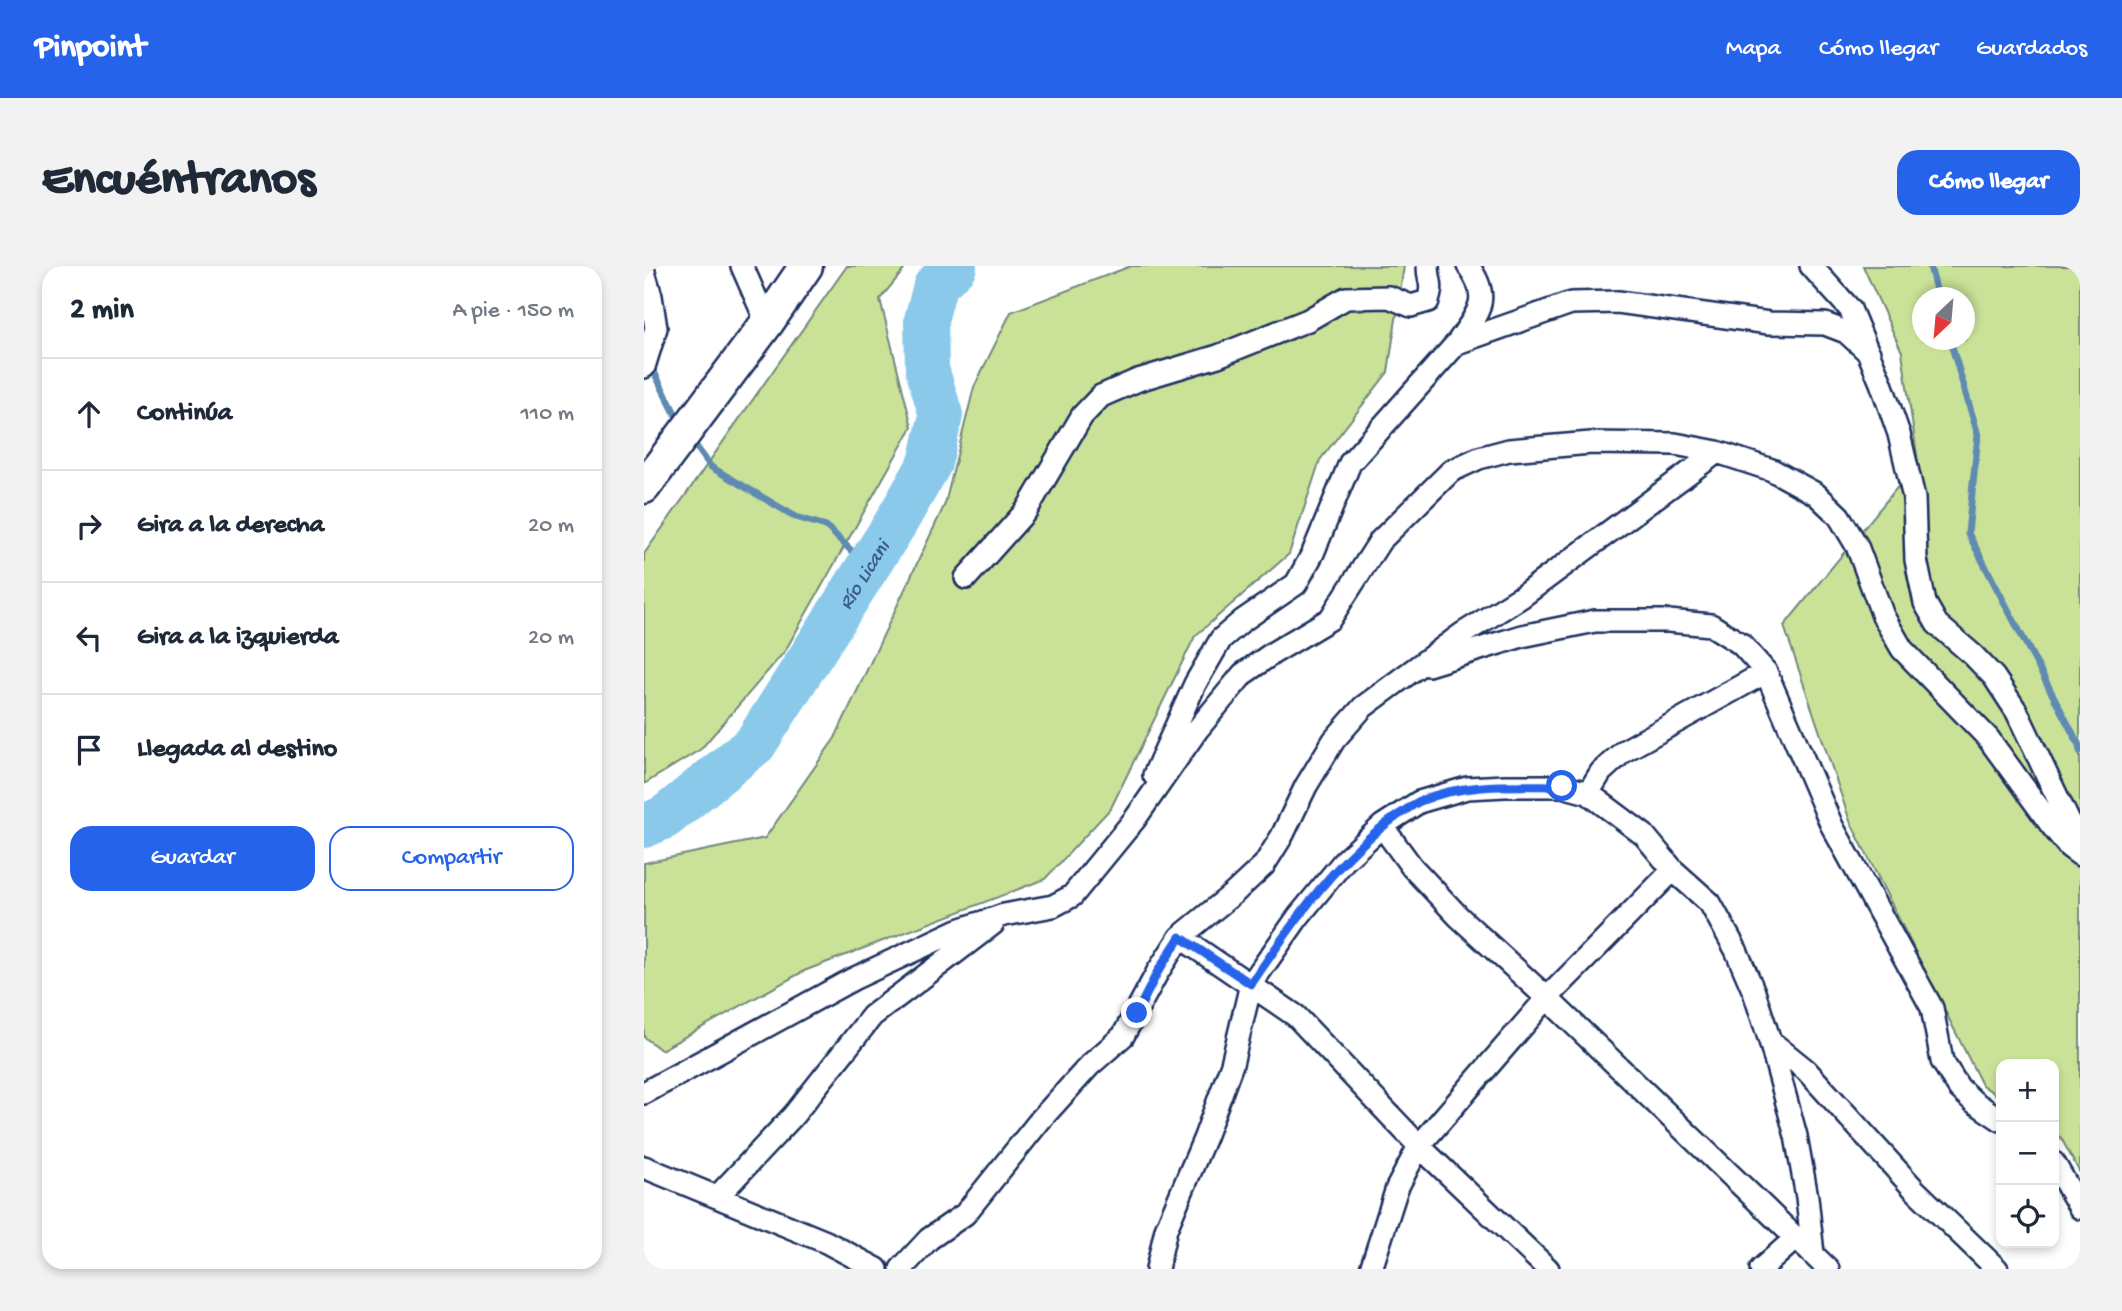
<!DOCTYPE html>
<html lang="es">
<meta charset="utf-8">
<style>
body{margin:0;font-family:"Gochi Hand",sans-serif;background:#f2f2f3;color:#1f2937}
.controls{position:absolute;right:21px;bottom:21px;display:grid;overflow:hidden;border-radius:14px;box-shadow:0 4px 10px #0003}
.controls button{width:63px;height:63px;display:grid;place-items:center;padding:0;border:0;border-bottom:2px solid #e0e1e3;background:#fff;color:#1f2937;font:35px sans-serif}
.compass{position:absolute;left:1268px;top:21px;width:63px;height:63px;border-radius:50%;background:#fff;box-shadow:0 4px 10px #0003;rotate:206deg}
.stop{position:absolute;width:21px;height:21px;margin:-16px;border:5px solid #2563eb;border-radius:50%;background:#fff}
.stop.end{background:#2563eb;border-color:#fff;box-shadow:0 2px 7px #0008}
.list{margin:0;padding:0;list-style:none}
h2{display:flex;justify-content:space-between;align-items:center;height:91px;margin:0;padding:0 28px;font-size:30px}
h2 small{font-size:23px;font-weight:400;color:#747a83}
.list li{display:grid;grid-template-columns:46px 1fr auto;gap:21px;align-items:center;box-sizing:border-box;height:112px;padding:0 28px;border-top:2px solid #e0e1e3}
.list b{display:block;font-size:26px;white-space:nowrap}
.list em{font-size:23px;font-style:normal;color:#747a83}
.actions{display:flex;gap:14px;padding:21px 28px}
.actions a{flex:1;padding:16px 0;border:2px solid #2563eb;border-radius:21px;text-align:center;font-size:24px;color:#2563eb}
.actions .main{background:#2563eb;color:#fff}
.icon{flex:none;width:38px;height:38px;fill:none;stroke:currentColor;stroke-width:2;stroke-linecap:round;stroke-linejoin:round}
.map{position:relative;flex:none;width:1436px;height:1003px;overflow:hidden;border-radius:21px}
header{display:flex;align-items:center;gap:42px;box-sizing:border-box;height:98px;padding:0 35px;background:#2563eb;color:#fff}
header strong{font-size:33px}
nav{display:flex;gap:38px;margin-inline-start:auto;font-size:24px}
.intro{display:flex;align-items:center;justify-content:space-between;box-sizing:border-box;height:168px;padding:0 42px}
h1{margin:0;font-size:49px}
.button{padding:18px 32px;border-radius:21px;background:#2563eb;color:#fff;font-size:24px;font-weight:700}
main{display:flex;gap:42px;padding:0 42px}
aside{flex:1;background:#fff;border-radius:21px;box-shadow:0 4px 10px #0003}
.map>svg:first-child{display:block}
.green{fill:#cae298;stroke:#72887b;stroke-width:2;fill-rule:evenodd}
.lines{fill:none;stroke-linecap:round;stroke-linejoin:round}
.stream{stroke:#5e8bb2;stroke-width:7}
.river{stroke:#8ac9ea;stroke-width:44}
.street-casing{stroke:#1b2f5e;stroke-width:26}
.secondary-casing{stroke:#1b2f5e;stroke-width:37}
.street{stroke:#fff;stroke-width:21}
.secondary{stroke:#fff;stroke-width:32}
.route{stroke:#2563eb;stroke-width:9}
.labels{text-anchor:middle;stroke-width:7;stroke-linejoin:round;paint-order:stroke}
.water-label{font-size:21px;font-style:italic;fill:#3c5d88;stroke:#fff}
</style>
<header>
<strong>Pinpoint</strong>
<nav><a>Mapa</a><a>Cómo llegar</a><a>Guardados</a></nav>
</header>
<div class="intro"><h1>Encuéntranos</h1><a class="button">Cómo llegar</a></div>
<main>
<aside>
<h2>2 min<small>A pie · 150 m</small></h2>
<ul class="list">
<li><svg class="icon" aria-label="ahead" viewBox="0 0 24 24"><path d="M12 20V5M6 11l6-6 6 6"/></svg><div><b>Continúa</b></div><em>110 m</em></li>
<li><svg class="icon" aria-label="right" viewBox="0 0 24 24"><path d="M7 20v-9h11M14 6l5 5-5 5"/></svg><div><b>Gira a la derecha</b></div><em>20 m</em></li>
<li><svg class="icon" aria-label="left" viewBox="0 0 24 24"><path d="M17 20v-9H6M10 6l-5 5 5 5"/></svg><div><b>Gira a la izquierda</b></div><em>20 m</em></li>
<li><svg class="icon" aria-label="arrive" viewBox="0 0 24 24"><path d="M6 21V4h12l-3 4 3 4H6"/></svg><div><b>Llegada al destino</b></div></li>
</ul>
<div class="actions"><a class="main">Guardar</a><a>Compartir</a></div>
</aside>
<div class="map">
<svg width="1436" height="1003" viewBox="0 0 1436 1003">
<rect width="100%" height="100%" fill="#fff"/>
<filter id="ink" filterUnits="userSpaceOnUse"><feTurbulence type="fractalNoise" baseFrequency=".0143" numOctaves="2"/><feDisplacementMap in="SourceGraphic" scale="14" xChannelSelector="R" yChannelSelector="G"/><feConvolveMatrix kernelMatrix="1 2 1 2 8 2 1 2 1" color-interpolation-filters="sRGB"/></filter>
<g filter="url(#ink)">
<path class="green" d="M203,0H263L236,33L268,161L141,385L57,483L0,518V288Z
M487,0H760L744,106L676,194L645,288L551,370L467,542L401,613L160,705L17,784L0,771V597L121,572L191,472L301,238L330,121L367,46Z
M1219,0H1436V907L1417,872L1410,867V798H1357V832L1338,819L1206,555L1140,360L1274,196L1258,86ZM1279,32H1321V74H1279Z"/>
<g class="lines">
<path class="stream" d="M1286,0L1294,32
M1306,74L1334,169L1324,267L1435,479L1436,485
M6,98L37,159
M46,172L67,201L152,251L182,260L224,301"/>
<path class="river" id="s1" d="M0,560L21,551L111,478L251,258L286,197L297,149L283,103L282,54L291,20L311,0"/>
<defs>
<path id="street" d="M98,0L123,57
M1167,0L1206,43L1237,117L1255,168L1270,232L1272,294L1281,337L1293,358L1329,389L1350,411L1373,446L1436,579
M0,6L7,30L12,62L0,101
M813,77C833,48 849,33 824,0
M322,312L382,245L438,150L457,130L494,114L574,90L664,54L702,32L745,31L767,40L784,35C790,16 784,17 784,0
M784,399L878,370L951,355H1024L1067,359L1097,378L1122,406L1188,560L1288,742L1298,795L1315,822L1330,836L1357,854
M510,509L551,418L577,373L598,355L652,318L669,287L706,197L813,77L927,37L974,36L1125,57L1181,58L1202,66L1225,87
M944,527L957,506L980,485L1122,406
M738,560L768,601L815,651L903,732L1184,1003
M536,671L652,750L775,880L904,1003
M1126,775L1162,804L1271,924L1353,1003
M0,827L209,713L314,664L360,649L409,640L428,630L491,553L553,464L599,408L629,387L686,353L736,275L807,205L835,192L865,184L947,177L1031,178L1073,186L1128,204L1172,228L1195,250L1213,280L1239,350L1258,383L1344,472L1408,560L1425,581L1436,589
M1410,897L1436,942
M0,901L182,976L233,1003
M73,931L149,850L228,750L349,658
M257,1003L285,973L321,948L397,853L446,799L479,770L513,707L536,671L590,627L620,599L638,570L662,520L690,474L719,441L818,368L877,331L1073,186
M513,1003L522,963L561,871L588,798L607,718L654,651L700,595L738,560L775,536L823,522L861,520H918L944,527L1000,569L1029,604L1066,637L1092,684L1110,726L1126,775L1152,870L1163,931L1169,988
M727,1003L753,922L775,880L903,732L1029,604
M1117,1003L1152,972"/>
<path id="secondary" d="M0,221L123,57L162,0"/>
</defs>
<use href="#street" class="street-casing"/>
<use href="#secondary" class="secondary-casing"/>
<use href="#street" class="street"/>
<use href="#secondary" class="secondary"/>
</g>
</g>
<g class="lines" filter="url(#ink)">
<path class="route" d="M493,747L513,707L536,671L607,718C649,657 691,593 753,550C761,545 768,539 776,535C820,516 871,520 918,520"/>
</g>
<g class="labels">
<g class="water-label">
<text dy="7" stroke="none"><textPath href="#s1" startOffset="340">Río Licani</textPath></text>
</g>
</g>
</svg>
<div class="controls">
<button>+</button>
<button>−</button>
<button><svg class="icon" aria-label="locate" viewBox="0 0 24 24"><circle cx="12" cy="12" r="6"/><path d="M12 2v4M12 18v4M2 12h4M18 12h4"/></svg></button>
</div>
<svg class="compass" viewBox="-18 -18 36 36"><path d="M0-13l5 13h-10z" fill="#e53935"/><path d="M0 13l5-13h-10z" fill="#747a83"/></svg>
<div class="stop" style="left:918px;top:520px"></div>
<div class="stop end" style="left:493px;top:747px"></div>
</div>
</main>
